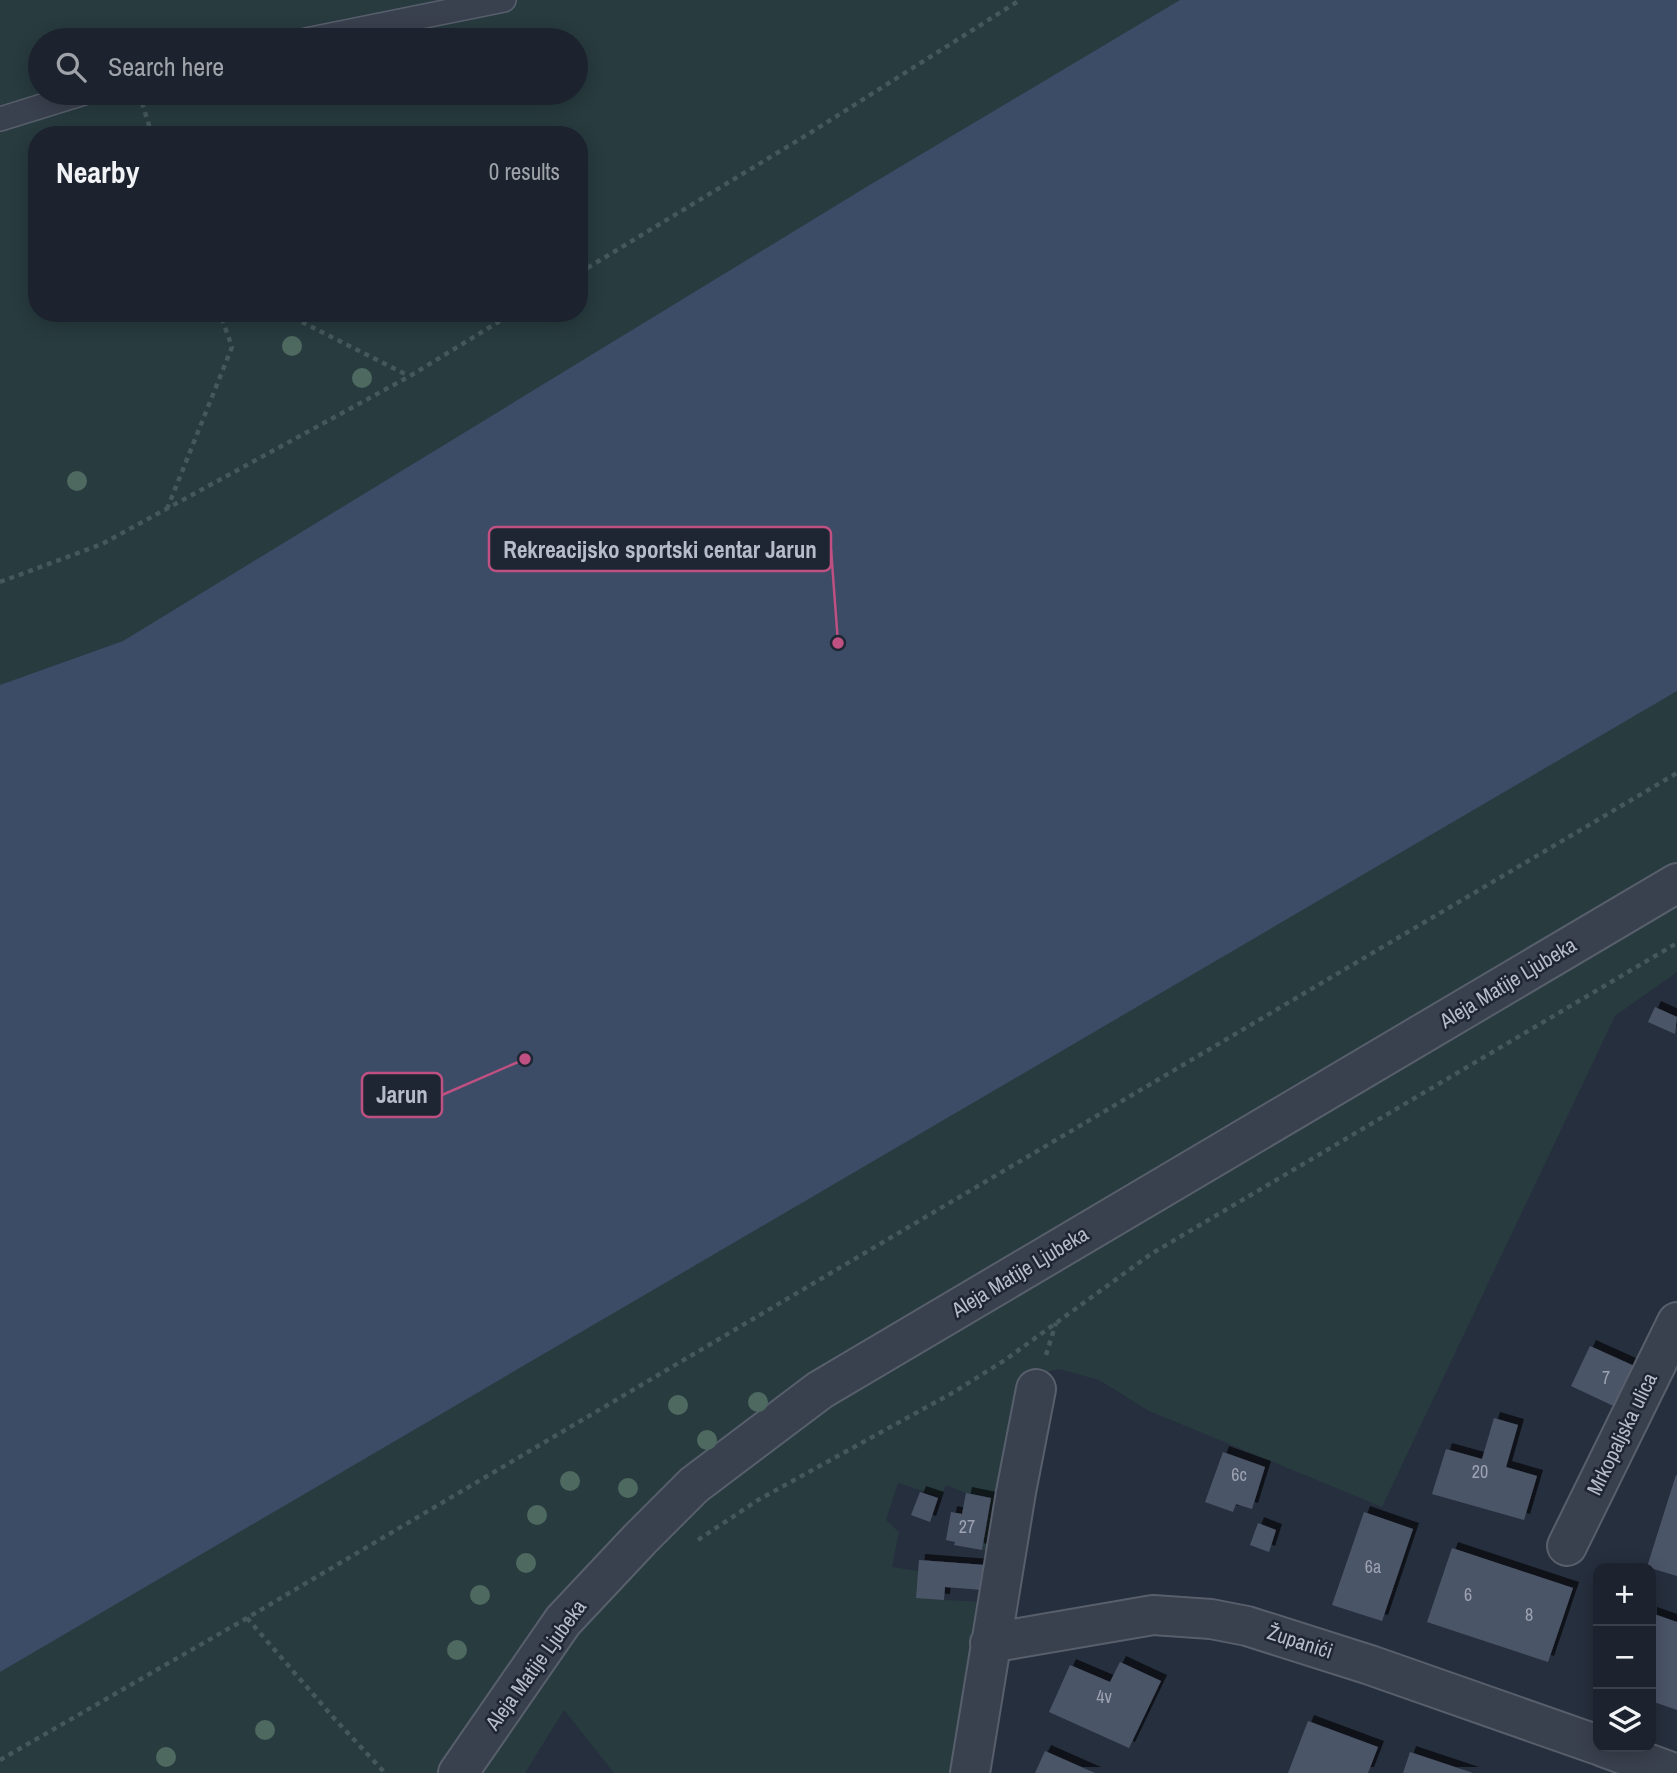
<!DOCTYPE html>
<meta charset="utf-8">
<style>
body{margin:0;font-family:"Archivo Narrow",sans-serif;background:#292f3a;color:#f1f3f6}
.controls{position:absolute;right:21px;bottom:21px;display:grid;overflow:hidden;border-radius:14px;box-shadow:0 4px 18px #0003}
.controls button{width:63px;height:63px;display:grid;place-items:center;padding:0;border:0;border-bottom:2px solid #3a404a;background:#1c232e;color:#f1f3f6;font:35px sans-serif}
.list{margin:0;padding:0;list-style:none}
h2{display:flex;justify-content:space-between;align-items:center;height:91px;margin:0;padding:0 28px;font-size:30px}
h2 small{font-size:23px;font-weight:400;color:#a0a4aa}
.icon{flex:none;width:38px;height:38px;fill:none;stroke:currentColor;stroke-width:2;stroke-linecap:round;stroke-linejoin:round}
.map{position:relative;flex:none;width:1677px;height:1773px;overflow:hidden}
.search{position:absolute;background:#1c232e;box-shadow:0 4px 18px #0003;left:28px;top:28px;width:560px;height:77px;display:flex;align-items:center;gap:18px;box-sizing:border-box;padding:0 24px;border-radius:38px;color:#a0a4aa;font-size:26px}
.panel{position:absolute;background:#1c232e;box-shadow:0 4px 18px #0003;left:28px;top:126px;width:560px;height:196px;border-radius:28px}
.map>svg:first-child{display:block}
.green{fill:#283b3f;fill-rule:evenodd}
.water{fill:#3c4b66}
.building{fill:#4c5567;filter:url(#shadow)}
.lines{fill:none;stroke-linecap:round;stroke-linejoin:round}
.lane-casing{stroke:#585f6c;stroke-width:26}
.street-casing{stroke:#585f6c;stroke-width:42}
.path{stroke:#46585c;stroke-width:4.5;stroke-dasharray:5 5;stroke-linecap:butt}
.lane{stroke:#3a414e;stroke-width:23}
.street{stroke:#3a414e;stroke-width:38}
.tree{fill:#4e6960}
.labels{text-anchor:middle;stroke-width:5;stroke-linejoin:round;paint-order:stroke}
.number-label{font-size:18px;fill:#9ca2b0}
.street-label{font-size:21px;fill:#b6bcc9;stroke:#1f2633}
.leader{fill:none;stroke:#be5182;stroke-width:2.5}
.callout-dot{fill:#be5182;stroke:#1f2633;stroke-width:2.5}
.callout{fill:#1f2633;stroke:#be5182;stroke-width:2.5}
.callout-label{font-size:23px;text-anchor:middle;font-weight:bold;fill:#b6bcc9}
</style>
<div class="map">
<svg width="1677" height="1773" viewBox="0 0 1677 1773">
<defs>
<filter id="shadow"><feDropShadow dx="6" dy="-6" stdDeviation="0" flood-color="#0009"/></filter>
</defs>
<rect width="100%" height="100%" fill="#262f3e"/>
<path class="green" d="M0,0H1677V972L1615,1016L1382,1507L1149,1411L1099,1380L1059,1369L1026,1377L994,1551L982,1550L991,1497L966,1493L946,1485L941,1497L898,1483L886,1520L899,1532L892,1567L919,1571L944,1600L984,1602L955,1773H614L564,1710L525,1773H0ZM40,40H576V93H40ZM37,135H579V313H37Z"/>
<path class="water" d="M1180,0H1677V691L0,1672V685L123,641L868,186Z"/>
<path class="building" d="M1655,1007L1677,1017L1675,1034L1648,1022Z
M1590,1346L1641,1369L1622,1410L1571,1386Z
M1494,1418L1518,1425L1506,1467L1537,1476L1524,1520L1432,1494L1446,1449L1482,1459Z
M1223,1452L1265,1467L1252,1509L1236,1504L1233,1512L1205,1502Z
M1676,1475H1677V1576L1647,1567Z
M920,1492L938,1498L930,1522L911,1515Z
M966,1493L991,1498L982,1550L954,1545L955,1542L946,1540L951,1512L962,1514Z
M1364,1512L1413,1529L1382,1621L1332,1605Z
M1258,1523L1276,1530L1269,1552L1250,1545Z
M1452,1548L1573,1588L1548,1662L1427,1622Z
M919,1560L985,1565L983,1590L945,1587L944,1600L916,1598Z
M1651,1613L1677,1622V1710L1651,1701Z
M1120,1662L1161,1681L1129,1748L1049,1712L1070,1665L1110,1682Z
M1308,1721L1378,1747L1368,1773H1288Z
M1045,1751L1095,1773H1035Z
M1410,1752L1473,1773H1403Z"/>
<g class="lines">
<defs>
<path id="lane" d="M306,40L504,0
M0,119L84,93"/>
<path id="street" d="M1567,1546L1677,1322
M990,1643L1153,1615L1211,1619L1247,1626L1370,1665L1598,1745
M1603,1747L1674,1773
M458,1773L563,1621L640,1539L694,1485L820,1390L1677,883
M970,1773L1016,1492L1036,1389"/>
</defs>
<use href="#lane" class="lane-casing"/>
<use href="#street" class="street-casing"/>
<path class="path" d="M139,93L152,135
M579,273L810,133L1020,0
M284,313L409,376
M167,509L232,347L220,313
M0,582L102,544L410,376L513,313
M1046,1355L1056,1323
M698,1540L758,1500L954,1392L1005,1360L1151,1254L1677,943
M247,1618L332,1716L385,1773
M0,1760L247,1618L1677,773"/>
<use href="#lane" class="lane"/>
<use href="#street" class="street"/>
</g>
<g class="tree">
<circle cx="292" cy="346" r="10"/>
<circle cx="362" cy="378" r="10"/>
<circle cx="77" cy="481" r="10"/>
<circle cx="758" cy="1402" r="10"/>
<circle cx="678" cy="1405" r="10"/>
<circle cx="707" cy="1440" r="10"/>
<circle cx="570" cy="1481" r="10"/>
<circle cx="628" cy="1488" r="10"/>
<circle cx="537" cy="1515" r="10"/>
<circle cx="526" cy="1563" r="10"/>
<circle cx="480" cy="1595" r="10"/>
<circle cx="457" cy="1650" r="10"/>
<circle cx="265" cy="1730" r="10"/>
<circle cx="166" cy="1757" r="10"/>
</g>
<g class="labels">
<g class="number-label">
<text x="1606" y="1384">7</text>
<text x="1480" y="1478">20</text>
<text x="1239" y="1481">6c</text>
<text x="967" y="1533">27</text>
<text x="1373" y="1573">6a</text>
<text x="1468" y="1601">6</text>
<text x="1529" y="1621">8</text>
<text x="1104" y="1703">4v</text>
</g>
<g class="street-label">
<text transform="translate(1508 983) rotate(-31)" y="7">Aleja Matije Ljubeka</text>
<text transform="translate(1020 1272) rotate(-31)" y="7">Aleja Matije Ljubeka</text>
<text transform="translate(1622 1434) rotate(-64)" y="7">Mrkopaljska ulica</text>
<text transform="translate(1300 1642) rotate(18)" y="7">Županići</text>
<text transform="translate(536 1665) rotate(-54)" y="7">Aleja Matije Ljubeka</text>
</g>
</g>
<path class="leader" d="M838 643L831 549M525 1059L442 1095"/>
<g class="callout-dot">
<circle cx="838" cy="643" r="7"/>
<circle cx="525" cy="1059" r="7"/>
</g>
<g class="callout">
<rect x="489" y="527" width="342" height="44" rx="7"/>
<rect x="362" y="1073" width="80" height="44" rx="7"/>
</g>
<g class="callout-label">
<text x="660" y="558">Rekreacijsko sportski centar Jarun</text>
<text x="402" y="1103">Jarun</text>
</g>
</svg>
<div class="controls">
<button>+</button>
<button>−</button>
<button><svg class="icon" aria-label="layers" viewBox="0 0 24 24"><path d="M12 4l9 5-9 5-9-5zM3 14l9 5 9-5"/></svg></button>
</div>
<div class="search"><svg class="icon" aria-label="search" viewBox="0 0 24 24"><circle cx="10" cy="10" r="6"/><path d="M15 15l6 6"/></svg>Search here</div>
<section class="panel">
<h2>Nearby<small>0 results</small></h2>
<ul class="list">
</ul>
</section>
</div>
